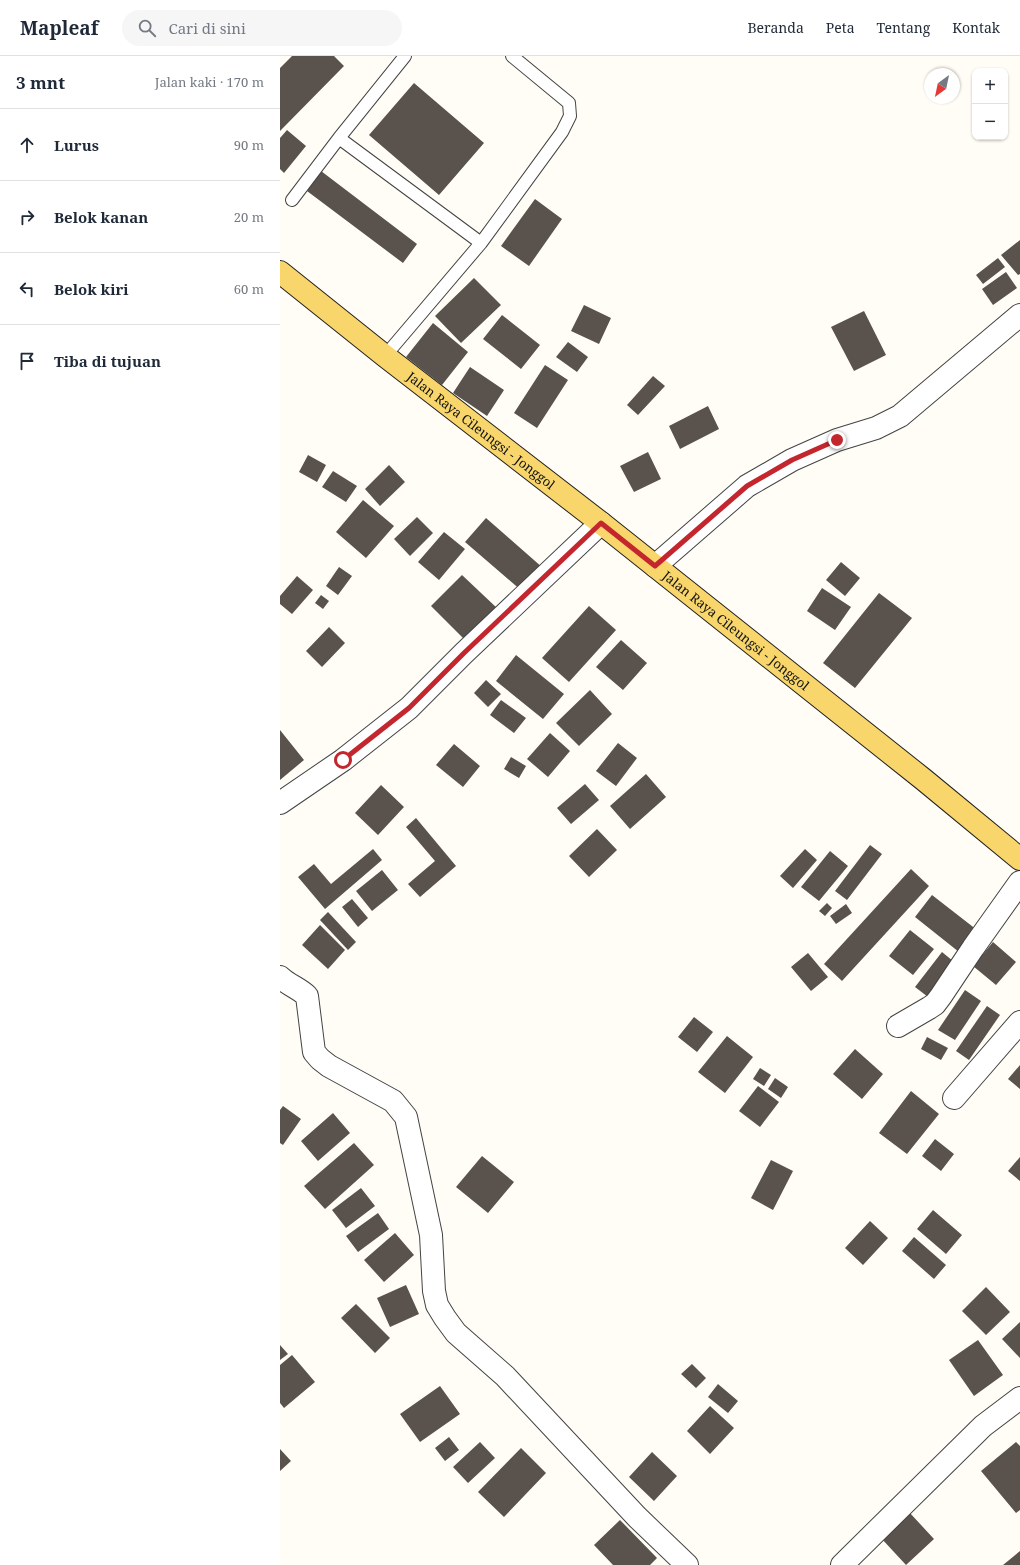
<!DOCTYPE html>
<html lang="id">
<meta charset="utf-8">
<style>
body{margin:0;font-family:"Noto Serif",serif;background:#f6f6f7;color:#1f2937}
.controls{position:absolute;right:12px;top:12px;display:grid;overflow:hidden;border-radius:8px;box-shadow:0 1px 3px #0004}
.controls button{width:36px;height:36px;display:grid;place-items:center;padding:0;border:0;border-bottom:1px solid #e0e1e3;background:#fff;color:#1f2937;font:20px sans-serif}
.compass{position:absolute;left:644px;top:12px;width:36px;height:36px;border-radius:50%;background:#fff;box-shadow:0 1px 3px #0004;rotate:213deg}
.stop{position:absolute;width:12px;height:12px;margin:-9px;border:3px solid #c4262e;border-radius:50%;background:#fff}
.stop.end{background:#c4262e;border-color:#fff;box-shadow:0 1px 4px #0008}
.list{margin:0;padding:0;list-style:none}
h2{display:flex;justify-content:space-between;align-items:center;height:52px;margin:0;padding:0 16px;font-size:17px}
h2 small{font-size:13px;font-weight:400;color:#747a83}
.list li{display:grid;grid-template-columns:26px 1fr auto;gap:12px;align-items:center;box-sizing:border-box;height:72px;padding:0 16px;border-top:1px solid #e0e1e3}
.list b{display:block;font-size:15px;white-space:nowrap}
.list em{font-size:13px;font-style:normal;color:#747a83}
.icon{flex:none;width:22px;height:22px;fill:none;stroke:currentColor;stroke-width:2;stroke-linecap:round;stroke-linejoin:round}
.map{position:relative;flex:none;width:740px;height:1509px;overflow:hidden}
header{display:flex;align-items:center;gap:24px;box-sizing:border-box;height:56px;padding:0 20px;background:#fff;border-bottom:1px solid #e0e1e3}
header strong{font-size:19px}
nav{display:flex;gap:22px;margin-inline-start:auto;font-size:14px}
.search{width:280px;height:36px;background:#f6f6f7;display:flex;align-items:center;gap:10px;box-sizing:border-box;padding:0 14px;border-radius:22px;color:#747a83;font-size:15px}
main{display:flex}
aside{flex:1;background:#fff}
.map>svg:first-child{display:block}
.building{fill:#5a524d}
.lines{fill:none;stroke-linecap:round;stroke-linejoin:round}
.lane-casing{stroke:#444;stroke-width:14}
.street-casing{stroke:#444;stroke-width:24}
.primary-casing{stroke:#222;stroke-width:24}
.lane{stroke:#fff;stroke-width:12}
.street{stroke:#fff;stroke-width:22}
.primary{stroke:#f9d66b;stroke-width:22}
.route{stroke:#c4262e;stroke-width:5}
.labels{text-anchor:middle;stroke-width:4;stroke-linejoin:round;paint-order:stroke}
.street-label{font-size:13px;fill:#111;stroke:#fff}
</style>
<header>
<strong>Mapleaf</strong>
<div class="search"><svg class="icon" aria-label="search" viewBox="0 0 24 24"><circle cx="10" cy="10" r="6"/><path d="M15 15l6 6"/></svg>Cari di sini</div>
<nav><a>Beranda</a><a>Peta</a><a>Tentang</a><a>Kontak</a></nav>
</header>
<main>
<aside>
<h2>3 mnt<small>Jalan kaki · 170 m</small></h2>
<ul class="list">
<li><svg class="icon" aria-label="ahead" viewBox="0 0 24 24"><path d="M12 20V5M6 11l6-6 6 6"/></svg><div><b>Lurus</b></div><em>90 m</em></li>
<li><svg class="icon" aria-label="right" viewBox="0 0 24 24"><path d="M7 20v-9h11M14 6l5 5-5 5"/></svg><div><b>Belok kanan</b></div><em>20 m</em></li>
<li><svg class="icon" aria-label="left" viewBox="0 0 24 24"><path d="M17 20v-9H6M10 6l-5 5 5 5"/></svg><div><b>Belok kiri</b></div><em>60 m</em></li>
<li><svg class="icon" aria-label="arrive" viewBox="0 0 24 24"><path d="M6 21V4h12l-3 4 3 4H6"/></svg><div><b>Tiba di tujuan</b></div></li>
</ul>
</aside>
<div class="map">
<svg width="740" height="1509" viewBox="0 0 740 1509">
<rect width="100%" height="100%" fill="#fffdf5"/>
<path class="building" d="M12,0H54L64,10L0,75V12Z
M134,27L204,87L159,139L89,79Z
M7,74L26,90L4,117L0,113V82Z
M41,115L137,188L123,207L27,135Z
M255,143L282,163L249,210L221,190Z
M740,184V218L738,219L721,199Z
M718,202L725,211L703,228L696,219Z
M726,216L737,232L713,249L702,233Z
M194,222L221,249L181,287L155,260Z
M304,249L331,262L319,288L291,275Z
M584,255L606,299L574,315L551,271Z
M222,259L260,289L241,313L203,283Z
M153,267L188,296L162,329L126,301Z
M288,286L308,301L297,316L276,301Z
M265,309L288,324L257,372L234,357Z
M190,311L224,334L207,360L173,337Z
M373,320L385,330L358,359L347,349Z
M428,350L439,373L400,393L389,370Z
M368,396L381,423L354,436L340,410Z
M28,399L46,409L37,426L19,416Z
M109,409L125,426L100,450L85,433Z
M53,415L77,430L66,446L42,431Z
M83,444L114,470L86,502L56,476Z
M137,461L153,477L130,500L114,483Z
M206,462L263,512L242,535L185,486Z
M164,476L185,493L159,524L138,506Z
M561,506L580,522L565,540L546,524Z
M59,511L72,520L58,539L46,530Z
M182,519L218,553L186,585L151,550Z
M17,520L33,534L12,558L0,548V540Z
M542,532L571,551L555,574L527,555Z
M599,537L632,562L575,632L543,607Z
M41,539L49,545L43,553L35,547Z
M309,550L336,574L289,626L262,602Z
M49,571L65,587L42,611L26,595Z
M341,584L367,607L343,634L316,611Z
M236,599L284,638L263,663L216,625Z
M206,624L221,638L208,651L194,637Z
M310,634L332,658L299,690L276,667Z
M221,644L246,662L234,677L210,659Z
M0,674L24,704L0,724Z
M270,677L290,695L268,721L247,703Z
M338,687L357,702L336,730L316,715Z
M174,688L200,710L183,731L156,709Z
M231,701L246,710L239,722L224,713Z
M366,718L386,741L350,773L330,750Z
M305,728L319,744L291,768L277,752Z
M101,729L124,751L98,779L75,757Z
M136,762L176,810L140,841L128,828L155,805L126,771Z
M317,773L337,794L309,821L289,800Z
M590,789L602,798L567,844L555,835Z
M93,793L102,804L45,853L18,821L34,808L51,828Z
M525,793L537,804L513,832L500,820Z
M550,795L568,810L539,845L521,831Z
M631,813L649,830L562,925L544,908Z
M102,814L118,834L92,855L76,835Z
M652,839L697,874L679,896L635,861Z
M72,843L88,862L78,871L62,851Z
M547,847L552,852L545,860L539,855Z
M566,848L572,857L556,868L550,860Z
M48,856L76,886L68,894L40,864Z
M40,869L65,894L48,913L22,889Z
M630,874L654,893L633,919L609,900Z
M713,886L736,906L716,929L693,910Z
M662,896L679,910L652,944L635,931Z
M528,897L548,921L531,935L511,911Z
M685,934L701,945L675,984L658,974Z
M707,950L720,959L689,1004L676,995Z
M414,961L433,976L417,996L398,981Z
M447,980L473,1001L445,1037L418,1016Z
M647,981L668,992L661,1004L641,993Z
M575,993L603,1018L582,1043L553,1018Z
M740,1009V1033L728,1023Z
M480,1012L491,1019L484,1030L473,1023Z
M495,1022L508,1031L501,1042L488,1033Z
M478,1030L499,1046L480,1071L459,1055Z
M631,1035L659,1058L627,1098L599,1077Z
M3,1050L21,1063L3,1089L0,1087V1054Z
M53,1057L70,1077L38,1105L21,1085Z
M655,1083L674,1098L661,1115L642,1100Z
M74,1087L94,1109L45,1153L24,1130Z
M202,1100L234,1126L208,1157L176,1131Z
M740,1101V1125L728,1115Z
M491,1104L513,1115L493,1154L471,1142Z
M81,1132L95,1150L66,1172L52,1154Z
M653,1154L682,1179L666,1198L637,1173Z
M98,1157L109,1173L78,1196L66,1180Z
M590,1165L608,1182L583,1209L565,1192Z
M115,1177L134,1199L104,1226L84,1204Z
M634,1181L666,1209L654,1223L622,1195Z
M126,1229L139,1258L110,1271L97,1242Z
M706,1231L730,1256L706,1279L682,1255Z
M76,1248L110,1282L95,1297L61,1262Z
M740,1266V1302L722,1283Z
M698,1284L723,1319L694,1340L669,1304Z
M0,1289L8,1298L0,1304Z
M12,1299L35,1326L4,1352L0,1347V1309Z
M412,1308L426,1322L416,1332L401,1318Z
M438,1328L458,1345L448,1357L428,1341Z
M160,1330L180,1358L140,1386L120,1358Z
M430,1350L454,1372L430,1398L407,1375Z
M169,1381L179,1394L165,1405L155,1392Z
M200,1386L215,1402L188,1427L173,1411Z
M736,1386L740,1390V1454L736,1457L701,1415Z
M241,1392L266,1417L224,1461L198,1436Z
M0,1393L11,1405L0,1415Z
M372,1396L397,1420L374,1445L349,1421Z
M629,1456L654,1483L626,1509L601,1482Z
M340,1464L377,1502L370,1509H333L314,1489Z
M740,1495V1509H723Z"/>
<g class="lines">
<defs>
<path id="lane" d="M59,82L201,187
M12,144L59,82L125,0
M105,300L201,187L282,76L290,60L289,47L232,0"/>
<path id="street" d="M375,510L467,430L512,404L557,384L596,372L620,360L740,259
M0,747L63,704L129,652L184,597L321,467
M0,921C8,929 19,932 27,940L34,996L40,1003L49,1010L113,1045L126,1061L151,1179L154,1235L157,1249L165,1262L176,1277L225,1320L357,1461L407,1509
M618,970L649,952L655,948L661,940L693,892L740,826
M674,1042L740,966
M562,1509L703,1370L740,1342"/>
<g id="primary">
<path id="s1" d="M0,216L105,300L321,467L643,723L740,803"/>
</g>
</defs>
<use href="#lane" class="lane-casing"/>
<use href="#street" class="street-casing"/>
<use href="#primary" class="primary-casing"/>
<use href="#lane" class="lane"/>
<use href="#street" class="street"/>
<use href="#primary" class="primary"/>
</g>
<g class="lines">
<path class="route" d="M63,704L129,652L184,597L321,467L375,510L467,430L512,404L557,384"/>
</g>
<g class="labels">
<g class="street-label">
<text dy="5" stroke="none"><textPath href="#s1" startOffset="256">Jalan Raya Cileungsi - Jonggol</textPath></text>
<text dy="5" stroke="none"><textPath href="#s1" startOffset="580">Jalan Raya Cileungsi - Jonggol</textPath></text>
</g>
</g>
</svg>
<div class="controls">
<button>+</button>
<button>−</button>
</div>
<svg class="compass" viewBox="-18 -18 36 36"><path d="M0-13l5 13h-10z" fill="#e53935"/><path d="M0 13l5-13h-10z" fill="#747a83"/></svg>
<div class="stop" style="left:63px;top:704px"></div>
<div class="stop end" style="left:557px;top:384px"></div>
</div>
</main>
